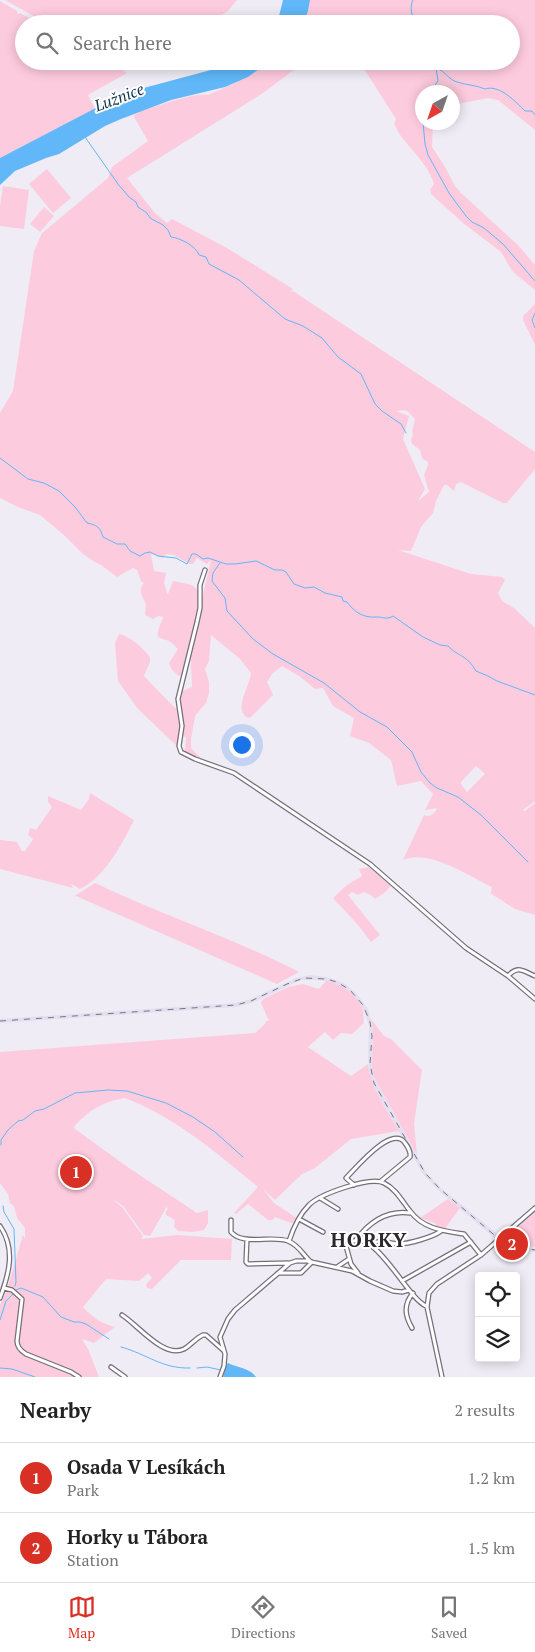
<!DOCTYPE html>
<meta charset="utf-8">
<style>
body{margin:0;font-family:"PT Serif",serif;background:#f2f2f2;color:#222}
.controls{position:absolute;right:15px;bottom:15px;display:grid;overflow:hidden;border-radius:5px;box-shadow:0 2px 12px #0003}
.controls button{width:45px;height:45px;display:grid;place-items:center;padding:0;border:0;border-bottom:1px solid #e0e0e0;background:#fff;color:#222;font:25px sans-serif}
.compass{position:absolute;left:415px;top:85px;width:45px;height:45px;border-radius:50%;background:#fff;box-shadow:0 2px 12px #0003;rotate:220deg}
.you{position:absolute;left:241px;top:744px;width:18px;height:18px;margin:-12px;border:4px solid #fff;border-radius:50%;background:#1a73e8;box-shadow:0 0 0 8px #1a73e833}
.badge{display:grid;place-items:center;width:32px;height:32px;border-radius:50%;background:#d93025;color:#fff;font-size:16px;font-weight:700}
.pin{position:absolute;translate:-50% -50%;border:2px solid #fff;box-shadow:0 1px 5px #0006}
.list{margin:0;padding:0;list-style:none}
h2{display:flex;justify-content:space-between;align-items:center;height:65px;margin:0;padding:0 20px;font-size:21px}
h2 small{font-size:16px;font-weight:400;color:#767676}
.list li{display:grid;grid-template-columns:32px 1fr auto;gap:15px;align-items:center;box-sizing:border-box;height:70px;padding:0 20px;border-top:1px solid #e0e0e0}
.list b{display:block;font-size:19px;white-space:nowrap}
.list p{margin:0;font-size:16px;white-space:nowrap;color:#767676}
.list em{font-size:16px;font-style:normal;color:#767676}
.icon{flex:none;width:28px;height:28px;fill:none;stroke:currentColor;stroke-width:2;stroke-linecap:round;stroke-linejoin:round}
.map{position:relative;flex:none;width:535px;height:1377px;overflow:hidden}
.search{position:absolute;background:#fff;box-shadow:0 2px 12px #0003;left:15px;right:15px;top:15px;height:55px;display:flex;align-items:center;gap:12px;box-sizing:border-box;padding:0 18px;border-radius:28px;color:#767676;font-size:19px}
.sheet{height:205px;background:#fff}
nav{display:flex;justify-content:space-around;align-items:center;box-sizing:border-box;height:70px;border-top:1px solid #e0e0e0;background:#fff;font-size:14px;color:#767676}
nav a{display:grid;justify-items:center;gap:2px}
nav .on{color:#d93025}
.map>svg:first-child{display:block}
.built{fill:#e4dff0}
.green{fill:#fdcbde;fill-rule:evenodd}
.water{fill:#61b7f8}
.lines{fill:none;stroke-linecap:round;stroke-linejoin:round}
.stream{stroke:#61b7f8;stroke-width:1}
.minor-casing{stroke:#737079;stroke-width:5.5}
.minor{stroke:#fff;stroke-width:3}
.rail{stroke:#77757c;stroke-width:1;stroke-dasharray:6 6;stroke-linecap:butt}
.labels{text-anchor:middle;stroke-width:4;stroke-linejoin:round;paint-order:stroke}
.water-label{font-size:16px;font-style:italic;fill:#10354f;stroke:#fff}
.district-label{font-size:20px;font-weight:bold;letter-spacing:1px;fill:#2b2830;stroke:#fff}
</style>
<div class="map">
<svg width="535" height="1377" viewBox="0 0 535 1377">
<rect width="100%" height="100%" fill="#efecf6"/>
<path class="built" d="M310,975L327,977L344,983L357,994L368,1009L373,1026L372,1058L374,1078L426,1172L441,1188L501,1237L516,1245L535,1248V1252L515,1249L498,1241L438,1190L423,1174L374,1088L370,1079L368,1057L369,1026L364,1011L354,997L336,984L320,980H301L252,1003L236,1007L0,1023V1019L235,1003L251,999L296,978Z"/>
<path class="green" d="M5,0H237L228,11L207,24H48Z
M310,0H535V130L498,100L488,98L458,104L453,107L452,92H422V122L433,123L432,147L444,165L455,186L461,193L518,245L535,265V290L513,272L501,252L463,223L431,194L430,190L434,184C427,160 404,146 394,124L396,119L359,61H511V24H303L308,11Z
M0,1L17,11L18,14L20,13L40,24H24V61H107L127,73L88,95L95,109L0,158Z
M270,61H306L263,93L127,178L155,213L167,223L172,219L227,248L293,289L290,292L293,291L535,452V469L507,503H503L461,482L456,484L454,491L447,485H444L436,501L433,513L421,527L411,551L398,550L471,574L502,577L505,580L498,593L502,601L514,608L535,628V801L523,810L525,811L535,803V915L515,909L493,895L491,893L492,887C471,877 428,848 403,860L424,815C430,818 435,813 437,808L425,810L433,794L421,781L397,786L391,760L369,743L350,736L354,718L333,706L323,688L315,689L299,676L282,666L272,674L267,682L273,695L251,717L248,718C232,710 251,684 251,673L240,659L211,635L209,661L205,669L209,682V693L206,703L195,716L191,739V748L203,760H198L185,754L186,737L181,735L179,702L180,692L192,687L190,643L182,675L179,676L172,670L169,663L178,649C176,647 172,643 169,641C158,637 155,640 160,625C161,622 163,620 163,617L158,616L153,619L145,615L146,605C143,596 137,592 144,583L141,581L137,570L133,568L117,577L101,565L93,561L82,553L65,536L40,515L18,507L0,498V413L13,391L34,251L42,233L108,178L112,167L148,141L134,117V115L141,111C156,107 195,92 208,95L248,77ZM405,410L408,412L415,419L412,431L413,434L411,440L412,444L420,450L422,458L428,462V465L424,475L429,492L418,501L425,489L403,439L409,416L396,411ZM152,554L163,558L166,554L174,555L190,564H193L197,558L207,564L211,560L199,612V591L192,585L173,581L168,594L167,593L164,583L166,573L154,571L151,555ZM476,766L485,774L467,792L461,784V782Z
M47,169L71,198L53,213L29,184Z
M3,186L29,190L24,229L0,226V206Z
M44,207L54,216L40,232L30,224Z
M535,304V345L523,320V316Z
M119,634C130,636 143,648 150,657V662L144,676L172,705L177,709L180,729L177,746L138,709L118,681L115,643Z
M90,793L134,820C123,843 104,878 80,889L71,884L73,888L0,869V840L17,842L22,851H25L33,839L28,835L30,828L36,830L52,807L48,802V796L81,810L89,799Z
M369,867L391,886L384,893L375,899L371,895L364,892L358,895L352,892L348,895L380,935L371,942L359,926L333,898L347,885L362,876L359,869Z
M95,883C162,915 233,938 299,972L277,984L76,896L73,897Z
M326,981C340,983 360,996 363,1011C364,1015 363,1019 364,1023L352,1034L341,1033L333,1040L325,1032L308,1047L351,1076L368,1064C371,1089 387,1110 399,1131L351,1139L315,1168L302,1174L275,1200L263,1189L274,1203L298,1219L295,1223H291L275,1217L272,1220H268L248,1204L236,1214L234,1213L258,1187C218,1154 175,1117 125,1098C104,1101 87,1111 74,1127L75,1129L129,1168L197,1213L208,1210V1223L204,1230L193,1232L178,1231L174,1227L175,1220L166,1215V1211L168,1209L165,1206L166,1208L150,1236L144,1235L123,1206L111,1198L122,1207L143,1236L141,1239L177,1235L232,1239L231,1260H179L180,1261L152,1289L147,1288L146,1284L152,1278L148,1273L139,1281L106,1279L83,1307C93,1318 101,1323 115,1327L94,1343L82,1339L88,1349L99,1377H0V1305L7,1289L23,1235L25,1238V1228L17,1218L14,1206L10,1203L8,1194L0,1183V1052L255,1033L265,1024L266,1021H269L261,1003L263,999L288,987L303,984L319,989Z
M371,1019L384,1036L391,1039L422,1070L414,1124L417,1155L374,1077C369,1058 376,1038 371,1019Z
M448,1199L460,1208L444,1230L436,1228V1224C431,1221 425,1220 420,1218Z
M535,1212V1247L527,1246L508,1239L507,1237Z"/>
<path class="water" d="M283,0H310L308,11L303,24H277Z
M236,61H270L248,77L225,87L171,100L121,119L105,126L59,154L46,158L15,171L0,185V158L113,99L140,89L222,67Z
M228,1363C238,1368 250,1368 256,1377H223L227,1364Z"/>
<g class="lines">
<path class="stream" d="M413,0C409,8 412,16 416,24
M434,61L436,68C444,70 449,80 457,82C466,85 476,85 485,89C499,84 516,102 525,111H532L535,115
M430,92L438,81L436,68
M423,122L425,144L428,155L449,193L466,216L472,222L484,228L503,244L535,281
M85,137L118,184L129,197L136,202L138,207L147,213L150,218L163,225L168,230L171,237C180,238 196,246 199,255L206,257L209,264L239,280L285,319L303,326L322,338L338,357L361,374L375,404L382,411L401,424L406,433
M535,313L532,320L535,328
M0,458L28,479L44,483L59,491L75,507L87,523C97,525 100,527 103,537L117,544H125L130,551L140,556L145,553L150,552L158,556L176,558L187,564L192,554H196L203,559L208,558L226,564H235L256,561L275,570H282L286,572L294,584L305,588L314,587L325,593L342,597L343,601L347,602C355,613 364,618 377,617C384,617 387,620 393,616L423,637L440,645L448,646C460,658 466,654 476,671L488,676L497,681L535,695
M220,563L213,573L212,581L225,598L227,611L253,639L273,654L324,683L360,712L387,727L412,752L421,772L430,783L437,788L458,797L481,815L528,862
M1,1145V1140L8,1130L18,1121L23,1120L35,1111L44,1109L75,1093L108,1090L127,1091L166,1103L193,1117L215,1132L243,1157
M3,1206L4,1212L14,1229L16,1282L15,1286
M16,1290L21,1288L43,1297L61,1317L74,1322H80L86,1324L109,1339
M0,1320L6,1301L14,1293
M121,1347C147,1354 162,1369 190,1368
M0,1368L12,1369L35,1377
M197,1368L207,1367L221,1370"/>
<defs>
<path id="minor" d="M205,570L200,585V608L197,622L178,699L182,726L179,746L181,752L195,759L234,773L370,864L466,948L508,976L535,999
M508,976C518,965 523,971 535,976
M354,1185L346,1178C356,1168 392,1124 405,1143C408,1147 411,1152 410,1157L381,1181
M320,1198L338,1209
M299,1219L323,1232
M231,1220V1232C243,1246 272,1235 288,1241C299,1245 303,1255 311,1262
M0,1226C16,1249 9,1274 0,1298
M247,1239L246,1262L248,1264L288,1263
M356,1240C370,1221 387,1210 410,1213
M289,1241C293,1229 300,1214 309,1205C320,1194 370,1176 384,1183C396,1189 402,1201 410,1211C423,1229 444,1231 464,1234L481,1255
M370,1244C381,1239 387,1243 398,1244C409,1244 433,1237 441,1231
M337,1267L349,1259
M278,1273H301L312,1262
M358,1273L351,1264L346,1246C372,1219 405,1297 426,1306
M402,1281L471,1242
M4,1288L12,1290L22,1299L17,1341C17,1347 21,1351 26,1354L71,1372L79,1377
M122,1315C138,1325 164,1359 184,1349C191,1345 196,1338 203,1335H206L224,1351
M412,1328C405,1316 403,1305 413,1293
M111,1367L125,1377
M220,1377L224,1366L225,1354L220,1337L228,1319L235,1310L290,1263L296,1261H307L352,1271L370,1281L393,1291L402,1292L409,1290
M442,1377L427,1307L429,1293L437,1284L481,1255L535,1208"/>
</defs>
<use href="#minor" class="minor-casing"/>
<use href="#minor" class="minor"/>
<path class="rail" d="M0,1021L236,1005L251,1001L287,984L304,978L326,979L337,982L350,990L363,1005L370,1022L372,1036L370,1064L374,1083L425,1173L440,1189L499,1239L515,1247L535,1250"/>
</g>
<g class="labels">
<g class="water-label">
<text transform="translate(119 97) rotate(-21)" y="6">Lužnice</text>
</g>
<g class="district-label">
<text x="369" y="1247">HORKY</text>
</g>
</g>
</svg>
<div class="controls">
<button><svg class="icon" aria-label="locate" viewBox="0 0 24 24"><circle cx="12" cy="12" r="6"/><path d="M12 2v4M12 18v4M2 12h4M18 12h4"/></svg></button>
<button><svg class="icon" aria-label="layers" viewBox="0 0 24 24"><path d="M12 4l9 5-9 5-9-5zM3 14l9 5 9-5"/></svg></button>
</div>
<svg class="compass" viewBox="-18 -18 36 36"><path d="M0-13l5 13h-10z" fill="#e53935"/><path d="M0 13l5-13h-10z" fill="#767676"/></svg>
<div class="you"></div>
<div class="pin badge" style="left:76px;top:1172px">1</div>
<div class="pin badge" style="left:512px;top:1244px">2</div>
<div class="search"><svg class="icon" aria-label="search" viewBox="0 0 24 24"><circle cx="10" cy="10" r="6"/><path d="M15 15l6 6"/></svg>Search here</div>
</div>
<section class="sheet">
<h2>Nearby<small>2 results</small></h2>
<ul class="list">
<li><span class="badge">1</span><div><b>Osada V Lesíkách</b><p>Park</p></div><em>1.2 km</em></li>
<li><span class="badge">2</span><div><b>Horky u Tábora</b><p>Station</p></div><em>1.5 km</em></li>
</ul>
</section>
<nav>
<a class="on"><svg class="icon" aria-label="map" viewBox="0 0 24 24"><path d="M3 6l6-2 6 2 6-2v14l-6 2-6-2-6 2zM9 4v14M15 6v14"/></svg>Map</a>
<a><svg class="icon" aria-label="directions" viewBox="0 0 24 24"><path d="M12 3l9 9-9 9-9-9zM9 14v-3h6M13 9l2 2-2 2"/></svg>Directions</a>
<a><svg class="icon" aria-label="saved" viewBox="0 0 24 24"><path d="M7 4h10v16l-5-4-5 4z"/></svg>Saved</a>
</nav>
